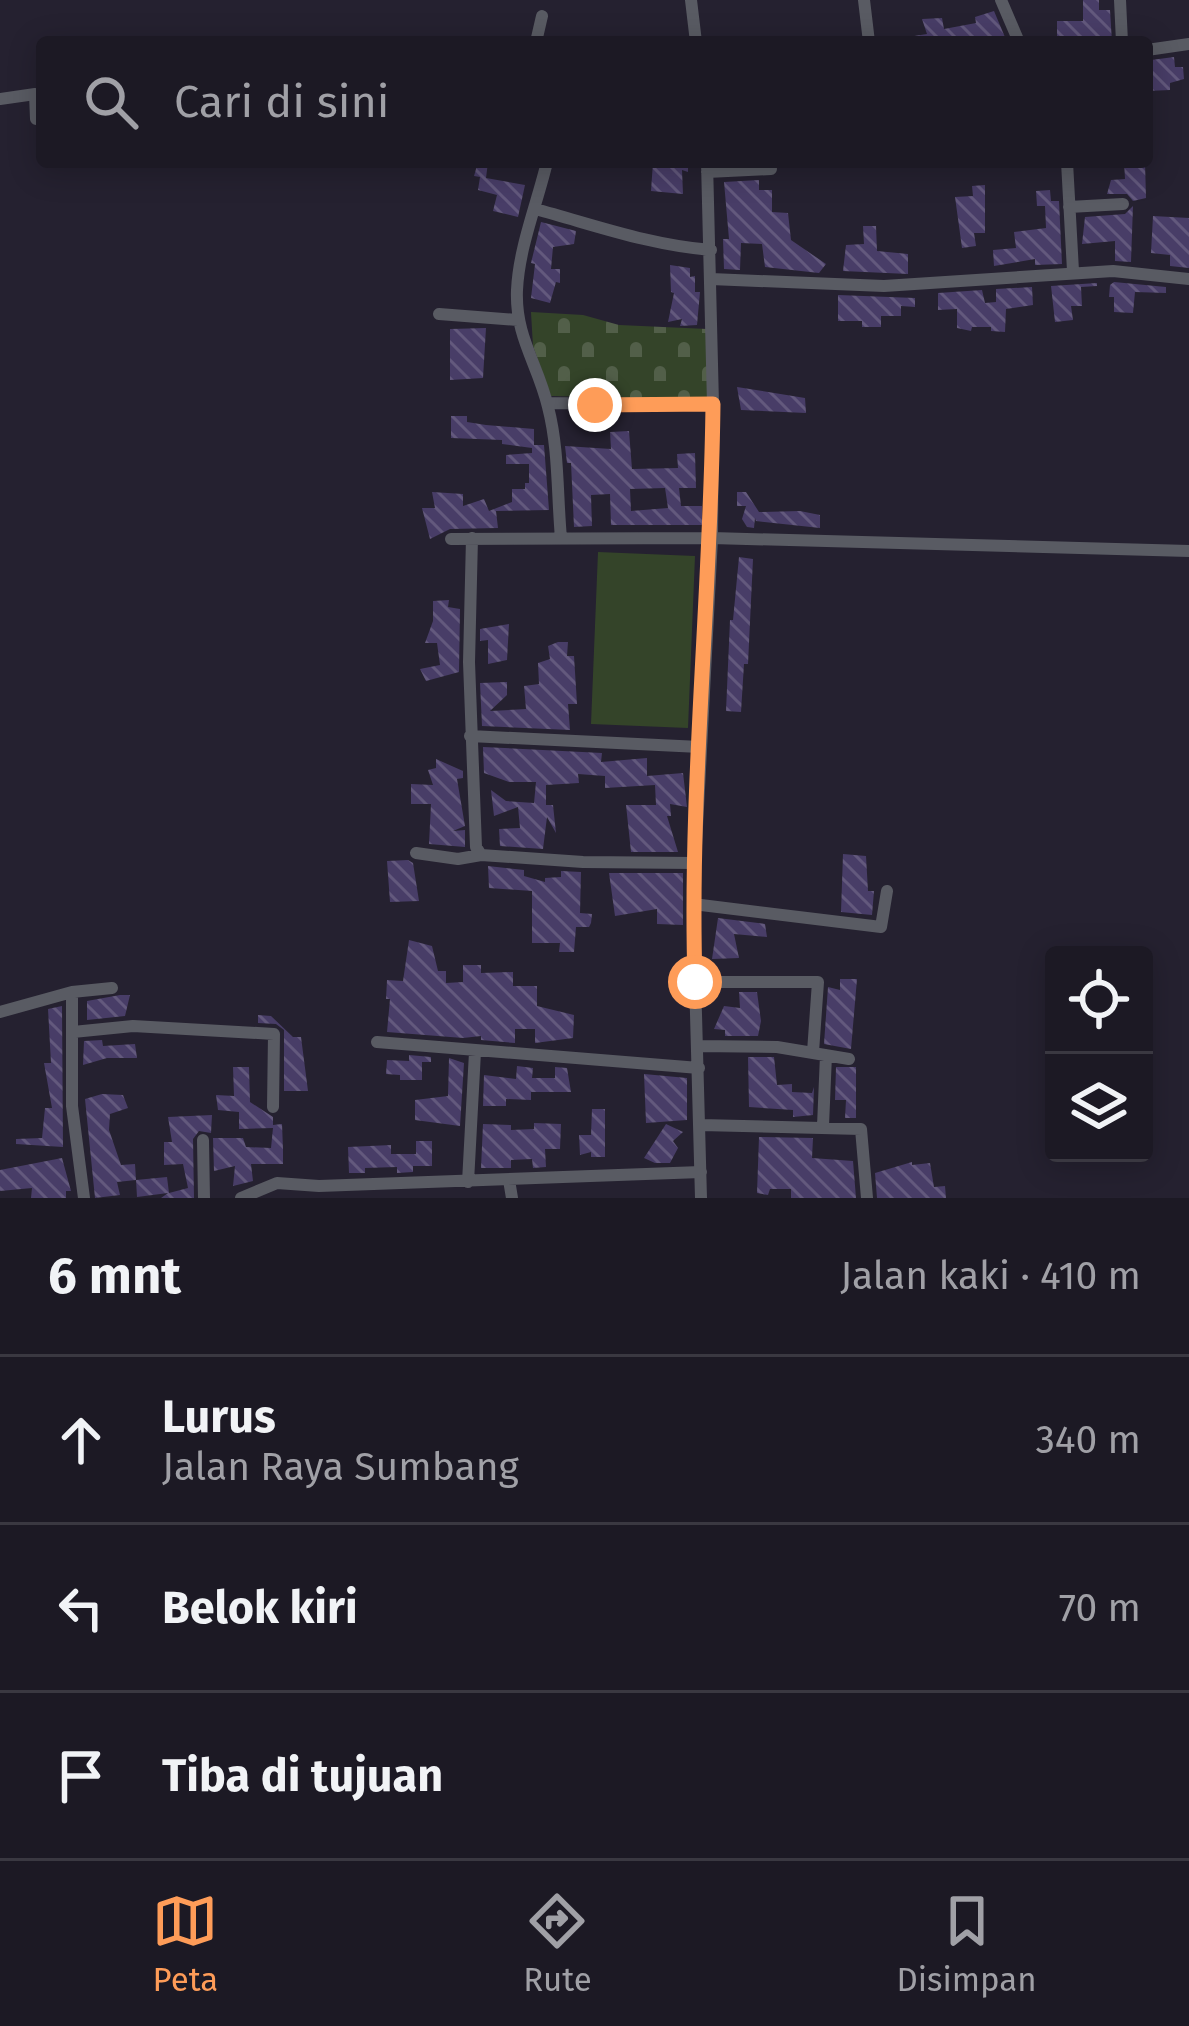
<!DOCTYPE html>
<html lang="id">
<meta charset="utf-8">
<style>
body{margin:0;font-family:"Fira Sans",sans-serif;background:#292631;color:#f1f3f6}
.controls{position:absolute;right:36px;bottom:36px;display:grid;overflow:hidden;border-radius:12px;box-shadow:0 6px 30px #0003}
.controls button{width:108px;height:108px;display:grid;place-items:center;padding:0;border:0;border-bottom:3px solid #3a3841;background:#1c1924;color:#f1f3f6;font:60px sans-serif}
.stop{position:absolute;width:36px;height:36px;margin:-27px;border:9px solid #fe9c58;border-radius:50%;background:#fff}
.stop.end{background:#fe9c58;border-color:#fff;box-shadow:0 3px 12px #0008}
.list{margin:0;padding:0;list-style:none}
h2{display:flex;justify-content:space-between;align-items:center;height:156px;margin:0;padding:0 48px;font-size:51px}
h2 small{font-size:39px;font-weight:400;color:#a0a0a6}
.list li{display:grid;grid-template-columns:78px 1fr auto;gap:36px;align-items:center;box-sizing:border-box;height:168px;padding:0 48px;border-top:3px solid #3a3841}
.list b{display:block;font-size:45px;white-space:nowrap}
.list p{margin:0;font-size:39px;white-space:nowrap;color:#a0a0a6}
.list em{font-size:39px;font-style:normal;color:#a0a0a6}
.icon{flex:none;width:66px;height:66px;fill:none;stroke:currentColor;stroke-width:2;stroke-linecap:round;stroke-linejoin:round}
.map{position:relative;flex:none;width:1189px;height:1198px;overflow:hidden}
.search{position:absolute;background:#1c1924;box-shadow:0 6px 30px #0003;left:36px;right:36px;top:36px;height:132px;display:flex;align-items:center;gap:30px;box-sizing:border-box;padding:0 42px;border-radius:12px;color:#a0a0a6;font-size:45px}
.sheet{height:660px;background:#1c1924}
nav{display:flex;justify-content:space-around;align-items:center;box-sizing:border-box;height:168px;border-top:3px solid #3a3841;background:#1c1924;font-size:33px;color:#a0a0a6}
nav a{display:grid;justify-items:center;gap:6px}
nav .on{color:#fe9c58}
.map>svg:first-child{display:block}
.cemetery{fill:url(#cemetery-stones)}
.pitch{fill:#344429}
.building{fill:url(#building-back-hatch);fill-rule:evenodd}
.lines{fill:none;stroke-linecap:round;stroke-linejoin:round}
.minor{stroke:#595b63;stroke-width:12}
.route{stroke:#fe9c58;stroke-width:15}
</style>
<div class="map">
<svg width="1189" height="1198" viewBox="0 0 1189 1198">
<defs>
<pattern id="cemetery-stones" width="16" height="16" patternUnits="userSpaceOnUse" patternTransform="scale(3)"><rect width="16" height="16" fill="#344429"/><path d="M2 7V4a2 2 0 0 1 4 0v3zM10 15v-3a2 2 0 0 1 4 0v3z" fill="#525f49"/></pattern>
<pattern id="building-back-hatch" width="6" height="6" patternUnits="userSpaceOnUse" patternTransform="scale(3)"><rect width="6" height="6" fill="#483d67"/><path d="M-1 5l2 2M0 0l6 6M5-1l2 2" fill="none" stroke="#63597d"/></pattern>
</defs>
<rect width="100%" height="100%" fill="#252130"/>
<path class="cemetery" d="M531,312L583,315L619,325L707,329V400L551,396L533,346Z"/>
<path class="pitch" d="M598,552L695,556L688,728L591,724Z"/>
<path class="building" d="M1083,0H1099V10H1110L1112,42H1104L1103,38L1057,42V21H1083Z
M994,11L1007,42H908V37L927,34L922,19L942,18L944,29L976,23L975,17Z
M1174,57L1175,67H1183L1184,79L1170,83V90L1147,91L1151,60Z
M478,162H488L486,178L525,185L518,217L493,211L497,195L478,190L480,177L474,176Z
M653,162H688V172L682,170L683,194L651,191Z
M1124,162H1145L1146,198L1133,201L1127,194H1107L1111,180L1125,179Z
M759,180V190H772V212L788,213L791,240L826,264L819,273L765,267L762,244L741,243L740,270L724,269L723,239H729L724,182Z
M985,185V233H974L976,246L962,248L955,197L973,196L972,186Z
M1050,190L1051,201H1059L1062,264L1035,265V259L994,266L993,250L1016,248L1014,232L1046,228L1045,206H1037L1036,191Z
M1133,206L1131,262L1115,261V241L1082,244L1085,217L1125,214Z
M1153,216L1189,218V268L1170,266V255L1151,253Z
M541,222L576,231L574,244L553,247L551,269H560V283L556,282L550,303L531,298L535,264L531,263Z
M863,226H876L877,251L908,254V274L843,271L846,245L864,244Z
M670,265L690,268V277L695,276V292H700L697,325L680,326L682,319L668,322L674,293L671,292Z
M1114,282L1166,287V293L1135,292L1133,313L1114,312V297H1109L1110,285Z
M1097,283V286L1081,287L1082,306H1071L1073,320L1055,322L1051,286Z
M1032,287L1033,305L1006,309L1005,332L991,331V327H972L971,331L957,328V309L938,310V293L982,290L985,303L996,302V289Z
M838,295L915,298V307L901,306V316H881V327H862V321H838Z
M486,328L483,378L450,380V329Z
M737,387L805,398L806,413L741,410Z
M451,416H467V422L486,425L534,429V445H544L549,510L496,511L498,528L450,529L430,539L422,508H435L432,492L463,494V506L484,499L489,511L512,502V489H525V483H529V464H506V455L532,453V448L502,444V440L451,438Z
M629,431L632,469L678,468L677,454L695,453L696,488H679L681,506H702V525H611L610,494L591,495L592,526L574,527L571,463H567L565,446L611,449L610,432ZM665,488L668,508L631,511L630,489Z
M737,492H746L759,512L800,511L820,515V528L756,521L755,518L754,528L747,527L742,519L746,506H737Z
M739,557L753,559L748,664H744L741,712L726,711L730,620H733Z
M449,600L448,607L460,609L459,672L426,681L420,669L440,665L437,643H425L433,621V601Z
M509,624L507,660L488,664V640L480,641V629Z
M558,642H568L567,656H574L577,704H568L570,730L482,726L480,683L507,682V695L490,711L526,709L524,686L539,684L538,663L550,659L548,646Z
M483,747L602,753L601,762L647,758V776L683,773L687,807L670,804L671,816H667L678,852H631L626,805H656L655,785L605,788V776L578,774L579,783L546,785V805H553L556,833L547,817L543,849L500,846L499,829L520,828L518,807L494,816L491,790L506,801L534,803L536,782H509L484,773Z
M436,759L463,771V778L457,779L465,826L453,831L465,830V847L429,844L431,804H411V784L433,785L428,770L436,768Z
M843,854L866,856L868,891H874L872,915L841,912Z
M408,860L413,863L419,901L390,902L387,861Z
M488,866L524,870V876L545,882V878L561,877V871L581,872L580,913L592,914L591,923L589,927H576L574,952H559L560,943H532V891L489,888Z
M609,873H683V925L657,924V909L615,916Z
M718,918L765,924L767,937L734,934L739,958L712,959Z
M409,940L432,946L438,971H446V983L463,982V965H481V973L513,972V986H537V1006L574,1015L573,1038L535,1043V1029H515V1043L481,1040V1036L463,1038L387,1032L390,999H386L387,980L403,981Z
M840,979H857L851,1049L824,1044L828,987L840,990Z
M739,992H757L761,1021L758,1036H725V1030L714,1029L724,1006L740,1008Z
M120,995H130L125,1016L87,1020V1001Z
M62,1006L63,1147L16,1144V1139L42,1138L45,1108H52L44,1063H51L48,1009Z
M258,1015L271,1016L293,1037H301L308,1091H284V1030L276,1024L258,1023Z
M102,1040L103,1046L135,1044L137,1058H107L83,1065L84,1041Z
M409,1055L431,1057V1062H422V1080H400V1075L386,1074L387,1060L409,1061Z
M748,1057H774L777,1085L792,1084V1092L812,1093L814,1087L813,1115L793,1117V1110L749,1107Z
M449,1058L464,1063L460,1126L415,1120V1100L448,1096Z
M517,1066L533,1068L532,1078H555V1067L567,1068L571,1092H531V1100L506,1099V1106H483L484,1075L516,1079Z
M233,1067H249L250,1102L273,1117V1125L282,1124L283,1149V1164H251L253,1181L233,1186L235,1166L214,1171L213,1138H243L246,1147L271,1148L273,1128L239,1129V1112L218,1110L216,1095L234,1096Z
M836,1067H856V1118H845L846,1100H835Z
M644,1074L687,1078V1120L646,1123Z
M102,1094L123,1095L128,1108L110,1114L109,1130L121,1165L135,1164L136,1180L117,1182L120,1195L95,1198L85,1099Z
M592,1109H605V1157H591V1152L580,1155L579,1135H591Z
M212,1115L211,1133L199,1131L193,1139L194,1198H161L168,1193L137,1197L136,1180L167,1177L169,1193L188,1188L183,1164L164,1165V1142H172L168,1117Z
M534,1123L561,1124L560,1149H545L546,1167L533,1168L532,1159L511,1160V1168H481L483,1124L511,1125V1130L534,1129Z
M666,1124L683,1132L673,1141L678,1148L670,1163H655L644,1158Z
M759,1137L813,1138L812,1158L853,1161L856,1198H791V1189H770L768,1195L757,1193Z
M416,1141H432V1166H413V1172L397,1173V1167L365,1168V1173H349L348,1147L391,1145V1154H416Z
M62,1158L71,1191H66V1198H31L32,1188L0,1191V1170Z
M912,1162V1165L930,1163L934,1187L945,1186L946,1198H877L875,1173Z"/>
<g class="lines">
<path class="minor" d="M691,0L696,42
M864,0L869,42
M1001,0L1019,42
M1120,0L1122,42
M536,42L542,16
M1147,50L1189,44
M0,99L35,94L36,119H42
M547,162C537,204 519,247 517,290C515,337 538,364 548,407C559,449 557,495 561,538
M1067,162L1073,271
M707,172L771,169
M1069,207L1123,204
M535,209C595,225 649,245 711,250
M711,279L884,286L1113,271L1189,279
M439,314L518,320
M548,403L713,404
M472,538L469,662L476,847L481,855
M451,539L712,538L1189,551
M470,736L700,747
M416,853L458,859L481,855L583,862L694,863
M693,904L881,927L887,891
M695,982H818L813,1052
M72,992V1106L84,1198
M0,1012L72,992L112,988
M73,1032L133,1026L274,1034L273,1107
M377,1042L699,1068
M698,1046L777,1047L849,1059
M701,1125L861,1129L867,1198
M823,1126L826,1055
M203,1140L204,1198
M509,1180L512,1198
M468,1182L475,1052
M241,1198L277,1183L319,1186L701,1172
M701,1198L693,904L712,538L713,404L707,162"/>
</g>
<g class="lines">
<path class="route" d="M595,405L713,404C711,596 689,789 695,982"/>
</g>
</svg>
<div class="controls">
<button><svg class="icon" aria-label="locate" viewBox="0 0 24 24"><circle cx="12" cy="12" r="6"/><path d="M12 2v4M12 18v4M2 12h4M18 12h4"/></svg></button>
<button><svg class="icon" aria-label="layers" viewBox="0 0 24 24"><path d="M12 4l9 5-9 5-9-5zM3 14l9 5 9-5"/></svg></button>
</div>
<div class="stop" style="left:695px;top:982px"></div>
<div class="stop end" style="left:595px;top:405px"></div>
<div class="search"><svg class="icon" aria-label="search" viewBox="0 0 24 24"><circle cx="10" cy="10" r="6"/><path d="M15 15l6 6"/></svg>Cari di sini</div>
</div>
<section class="sheet">
<h2>6 mnt<small>Jalan kaki · 410 m</small></h2>
<ul class="list">
<li><svg class="icon" aria-label="ahead" viewBox="0 0 24 24"><path d="M12 20V5M6 11l6-6 6 6"/></svg><div><b>Lurus</b><p>Jalan Raya Sumbang</p></div><em>340 m</em></li>
<li><svg class="icon" aria-label="left" viewBox="0 0 24 24"><path d="M17 20v-9H6M10 6l-5 5 5 5"/></svg><div><b>Belok kiri</b></div><em>70 m</em></li>
<li><svg class="icon" aria-label="arrive" viewBox="0 0 24 24"><path d="M6 21V4h12l-3 4 3 4H6"/></svg><div><b>Tiba di tujuan</b></div></li>
</ul>
</section>
<nav>
<a class="on"><svg class="icon" aria-label="map" viewBox="0 0 24 24"><path d="M3 6l6-2 6 2 6-2v14l-6 2-6-2-6 2zM9 4v14M15 6v14"/></svg>Peta</a>
<a><svg class="icon" aria-label="directions" viewBox="0 0 24 24"><path d="M12 3l9 9-9 9-9-9zM9 14v-3h6M13 9l2 2-2 2"/></svg>Rute</a>
<a><svg class="icon" aria-label="saved" viewBox="0 0 24 24"><path d="M7 4h10v16l-5-4-5 4z"/></svg>Disimpan</a>
</nav>
